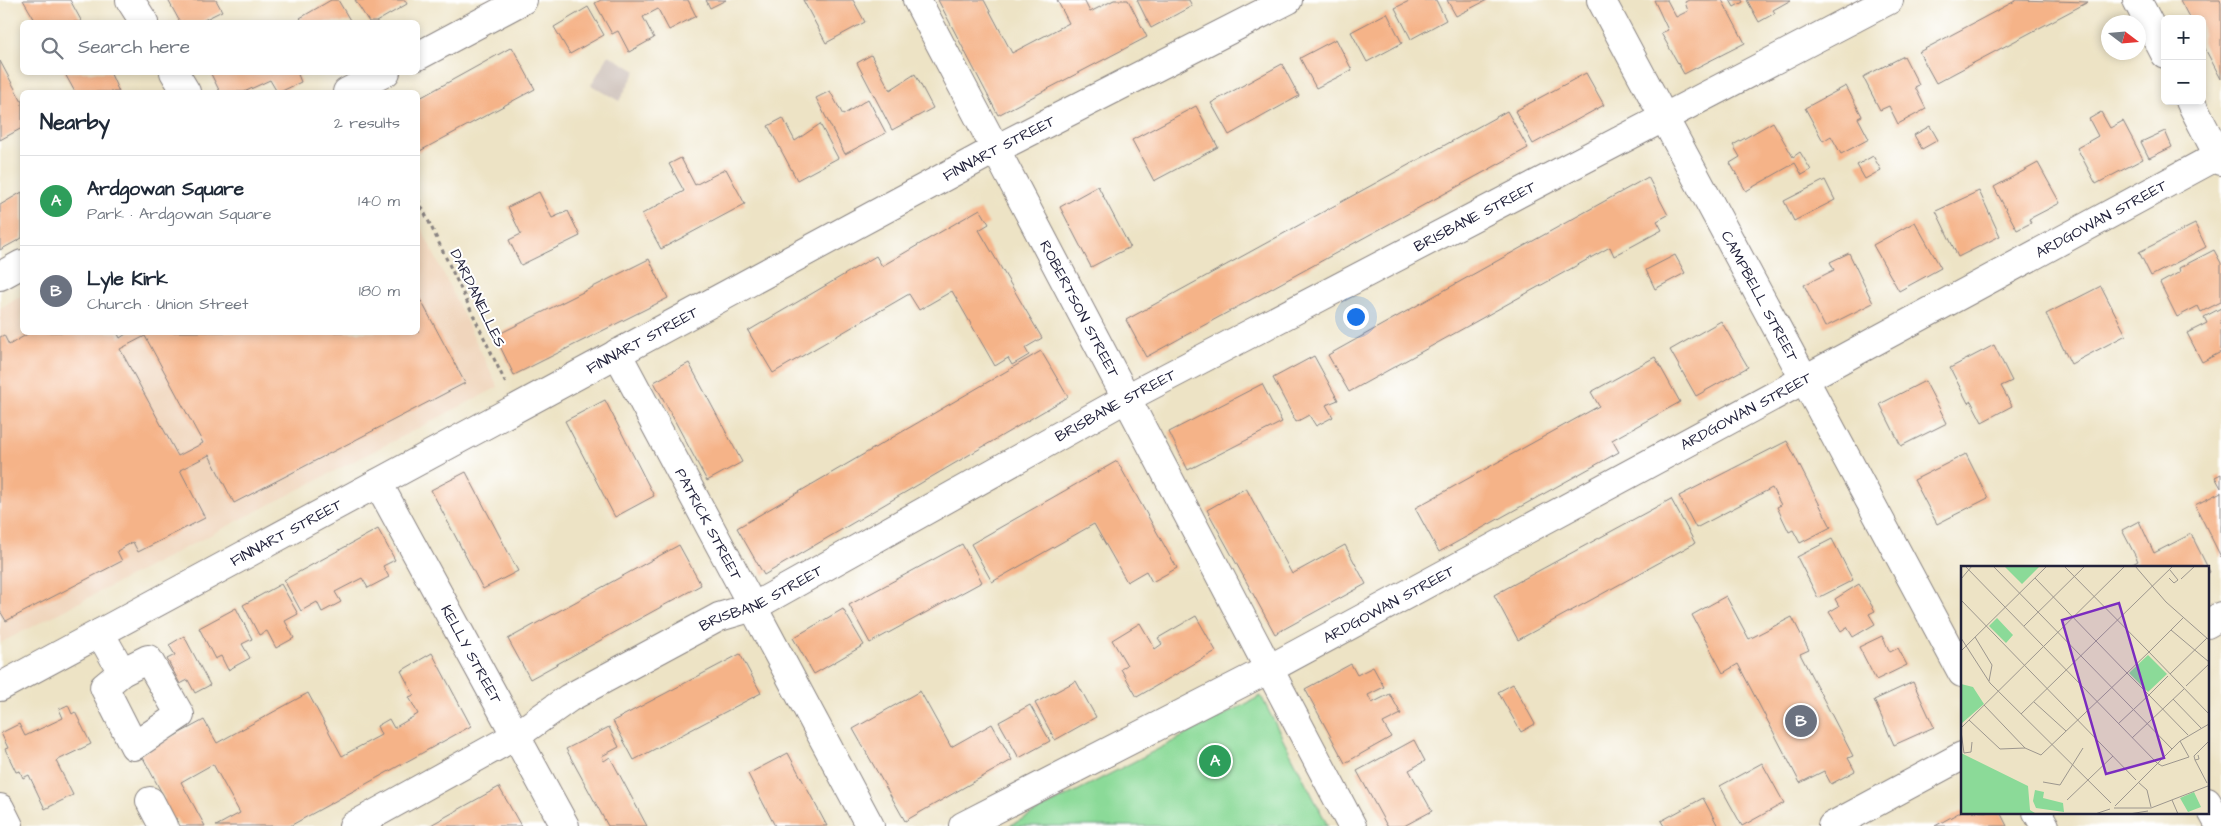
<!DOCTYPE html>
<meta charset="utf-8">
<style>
body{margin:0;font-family:"Architects Daughter",sans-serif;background:#f6f6f7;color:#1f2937}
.controls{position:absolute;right:15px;top:15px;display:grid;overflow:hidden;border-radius:8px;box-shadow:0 2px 8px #0003}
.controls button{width:45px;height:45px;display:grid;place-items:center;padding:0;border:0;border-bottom:1px solid #e0e1e3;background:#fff;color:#1f2937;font:25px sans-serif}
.compass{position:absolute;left:2101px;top:15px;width:45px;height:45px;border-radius:50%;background:#fff;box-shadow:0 2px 8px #0003;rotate:106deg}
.you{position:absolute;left:1355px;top:316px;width:18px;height:18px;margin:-12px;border:4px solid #fff;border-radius:50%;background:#1a73e8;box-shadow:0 0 0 8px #1a73e833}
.badge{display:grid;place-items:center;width:32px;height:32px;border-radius:50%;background:#b45309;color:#fff;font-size:16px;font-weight:700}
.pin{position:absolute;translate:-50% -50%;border:2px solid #fff;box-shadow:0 1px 5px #0006}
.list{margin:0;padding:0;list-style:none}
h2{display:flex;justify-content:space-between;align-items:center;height:65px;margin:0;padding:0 20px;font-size:21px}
h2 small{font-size:16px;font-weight:400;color:#747a83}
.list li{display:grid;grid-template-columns:32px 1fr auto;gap:15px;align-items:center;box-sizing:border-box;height:90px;padding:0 20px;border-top:1px solid #e0e1e3}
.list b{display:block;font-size:19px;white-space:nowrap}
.list p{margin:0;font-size:16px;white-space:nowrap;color:#747a83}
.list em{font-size:16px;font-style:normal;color:#747a83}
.icon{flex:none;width:28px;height:28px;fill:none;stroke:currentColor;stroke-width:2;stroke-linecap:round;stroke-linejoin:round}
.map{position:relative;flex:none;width:2221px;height:826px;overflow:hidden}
.search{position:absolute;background:#fff;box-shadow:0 2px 8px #0003;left:20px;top:20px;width:400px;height:55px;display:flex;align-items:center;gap:12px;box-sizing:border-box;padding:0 18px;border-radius:8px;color:#747a83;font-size:19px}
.panel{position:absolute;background:#fff;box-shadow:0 2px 8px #0003;left:20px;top:90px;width:400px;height:245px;border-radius:8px}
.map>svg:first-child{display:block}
.built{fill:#f0d5bc}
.industrial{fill:#cec1b9}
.green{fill:#8bda98;stroke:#567e6a}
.building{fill:#f5b388;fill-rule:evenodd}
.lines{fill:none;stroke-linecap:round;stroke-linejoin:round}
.minor-casing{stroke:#888280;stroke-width:30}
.path{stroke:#888280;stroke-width:3;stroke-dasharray:4 4;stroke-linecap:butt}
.minor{stroke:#fff;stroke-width:28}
.labels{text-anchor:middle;stroke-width:4;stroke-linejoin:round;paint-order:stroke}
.street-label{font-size:15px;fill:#22223b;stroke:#fff}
.inset-road{fill:none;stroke:#9c968e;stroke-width:1}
.view{fill:#7b2cbf;fill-opacity:0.15;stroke:#7b2cbf;stroke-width:2.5}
.inset-edge{fill:none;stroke:#22223b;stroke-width:2.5}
</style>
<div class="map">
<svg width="2221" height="826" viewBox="0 0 2221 826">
<rect width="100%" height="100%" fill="#fff"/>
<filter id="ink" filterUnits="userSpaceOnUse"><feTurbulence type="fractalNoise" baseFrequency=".02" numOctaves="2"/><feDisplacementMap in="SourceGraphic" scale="10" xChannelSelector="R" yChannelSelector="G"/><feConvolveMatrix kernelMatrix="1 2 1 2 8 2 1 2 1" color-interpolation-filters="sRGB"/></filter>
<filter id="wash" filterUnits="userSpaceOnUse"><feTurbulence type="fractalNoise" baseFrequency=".0096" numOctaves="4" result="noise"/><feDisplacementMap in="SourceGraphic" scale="20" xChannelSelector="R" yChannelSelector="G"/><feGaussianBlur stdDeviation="1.12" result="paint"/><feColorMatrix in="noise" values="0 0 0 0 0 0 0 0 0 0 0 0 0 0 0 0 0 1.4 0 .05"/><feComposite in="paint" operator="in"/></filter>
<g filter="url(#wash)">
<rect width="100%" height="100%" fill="#ede3c5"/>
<path class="built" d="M418,221L498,387L0,643V308L22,296V332H418Z"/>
<path class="industrial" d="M609,55L636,71L619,101L591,85Z"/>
<path class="green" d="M1261,696L1328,826H1009Z"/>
<g id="blocks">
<path class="building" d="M23,0H70L82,22H36Z
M168,0H216L222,11L200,22H180Z
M331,0H338L351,22H303L300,18Z
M355,0H405L407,4L376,22H369Z
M601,0H688L696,16L669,30L658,9L643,17L654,38L629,52L618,31L612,34L595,3Z
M706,0H726L710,8Z
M803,0H853L865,22L826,43Z
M938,0H984L1012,53L1069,23L1057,0H1084L1090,12L1114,0H1128L1147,37L998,115Z
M1137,0H1189L1192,6L1151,28Z
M1411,0H1436L1446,20L1411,39L1395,8Z
M1447,0H1487L1456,16Z
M1654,0H1667L1676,17L1688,11L1685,2L1689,0H1722L1745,43L1684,74L1661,33L1668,30Z
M1730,0H1742L1743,2L1734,7Z
M1747,0H1791L1773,10L1775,13L1759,22Z
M2017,0L2088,2L1936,83L1919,52Z
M2180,0H2220L2221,3V79L2202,43V19H2190Z
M588,7L604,35L570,54L554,27Z
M1387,13L1402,43L1367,62L1351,32Z
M1336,39L1352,70L1316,88L1300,58Z
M512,47L535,89L418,152V99Z
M871,55L890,90L915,74L933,108L892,130L857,63Z
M1904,56L1919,85L1915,87L1926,109L1898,124L1889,106L1880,110L1863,77Z
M0,61L22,102V128L0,140Z
M1282,64L1299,96L1229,135L1211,103Z
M64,72H110L119,92H75Z
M210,72H297L301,82L280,92H277L270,80L244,92H220Z
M1586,73L1604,105L1533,144L1515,111Z
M1846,86L1862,116L1858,118L1869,139L1841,154L1831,136L1823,141L1805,108Z
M830,91L843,115L868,99L886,133L845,154L816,98Z
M1196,106L1218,147L1154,181L1132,140Z
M1507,111L1528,148L1146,357L1126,320Z
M2101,112L2110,128L2123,121L2143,159L2096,184L2077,148L2098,136L2089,119Z
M783,118L795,141L820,124L838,158L797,180L768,126Z
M1773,122L1793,157L1800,152L1811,170L1802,175L1795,163L1746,191L1730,163L1740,157L1733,145Z
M1930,126L1938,140L1922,149L1914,135Z
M2165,131L2172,147L2149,158L2141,142Z
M1873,156L1881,170L1865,179L1857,165Z
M681,158L695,185L726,169L745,204L661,249L642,214L684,191L669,164Z
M2038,163L2060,203L2029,219L2031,223L2017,230L1994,187Z
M1648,177L1668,215L1657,221L1662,230L1614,256L1610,247L1349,392L1328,355Z
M1825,180L1835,200L1794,221L1784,201Z
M1098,186L1130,247L1091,267L1060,207Z
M1979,191L2000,236L1958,257L1936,211Z
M22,192V238L0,250V205Z
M539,192L552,218L568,211L580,236L521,265L509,240L521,234L508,207Z
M980,209L989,224L979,230L1042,338L1025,348L1029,355L1012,365L1008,358L995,366L952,291L919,310L909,294L773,373L748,331L876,256L882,266Z
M1915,222L1941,268L1899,291L1873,245Z
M2195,224L2206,247L2151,276L2139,252Z
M2214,250L2221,263V302L2201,312L2198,306L2177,317L2160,283L2180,272L2179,268Z
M1849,253L1873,303L1825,327L1804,285L1834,270L1830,262Z
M1675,255L1685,273L1655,289L1646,270Z
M649,259L668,298L514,375L495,336Z
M2101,286L2126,335L2071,364L2046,314Z
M418,295L465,383L234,503L209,455L180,470L205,518L138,552L133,542L117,551L122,561L6,621L0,611V337L4,335L9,345L31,332H117L120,338L129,332H418ZM145,336L203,443L178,456L120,349Z
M2221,308V352L2202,362L2187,333L2207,323L2204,317Z
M1721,321L1748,367L1696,396L1670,350Z
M1994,345L2012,381L2001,386L2012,406L1982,422L1971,401L1968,403L1950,368Z
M1041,351L1068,397L764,575L737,528Z
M1314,356L1338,400L1326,405L1333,417L1316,426L1309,415L1296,422L1273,378Z
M1655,357L1680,402L1612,440L1619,452L1439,552L1415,508L1599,406L1591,392Z
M689,363L742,462L707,481L654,382Z
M1925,381L1947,423L1901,446L1880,404Z
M1262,384L1282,422L1188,470L1169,432Z
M605,400L654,496L615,517L565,421Z
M1787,441L1831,527L1800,543L1793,530L1789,532L1777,507L1781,505L1772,488L1696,528L1679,496Z
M1966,454L1988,498L1937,524L1914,480Z
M1117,461L1177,568L1152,582L1146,571L1127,582L1094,524L992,582L971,544Z
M466,472L518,571L483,589L431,490Z
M2221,474V488L2215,477Z
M1246,488L1292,574L1345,545L1366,584L1275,634L1207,510Z
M2221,492V557L2195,505Z
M1671,499L1695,543L1518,640L1494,595Z
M2139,521L2154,553L2191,534L2210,572L2207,574V567H2132L2131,565L2138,561L2122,530Z
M378,529L395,560L383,566L389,577L368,588L362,578L335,592L341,602L322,612L317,602L301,611L284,580Z
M1832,539L1853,580L1818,598L1797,557Z
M962,544L982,582L870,643L849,605Z
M679,545L701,585L530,679L508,639Z
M281,584L298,614L285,621L294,638L276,648L267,631L259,635L243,605Z
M1859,584L1875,611L1869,614L1875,624L1853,637L1847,627L1841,631L1829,612L1839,606L1835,599Z
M1726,596L1749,639L1792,617L1809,650L1800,654L1853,756L1848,758L1855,771L1831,784L1824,771L1800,783L1738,664L1723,673L1692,615Z
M236,608L252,639L242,644L250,658L228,670L221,656L215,659L199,628Z
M843,609L864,645L814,674L793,638Z
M1196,616L1216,651L1137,697L1121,669L1127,665L1112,640L1140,623L1155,649L1162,644L1158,638Z
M184,636L210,685L195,693L188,680L180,684L167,659L175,655L169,645Z
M1882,636L1890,652L1898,648L1907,665L1876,680L1859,647Z
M432,653L471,726L290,826H216L240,813L213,764L181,782L205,826H180L176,818L167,823L156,804L165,799L141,754L204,720L217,743L308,693L342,756L381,735L377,726L389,719L394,728L418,714L409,697L414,695L401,671Z
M740,654L761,693L634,760L613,721Z
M1351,664L1357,675L1373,667L1384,687L1368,695L1372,703L1390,694L1401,714L1383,723L1391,737L1345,763L1305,689Z
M1076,681L1096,717L1055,740L1035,703Z
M1913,682L1934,727L1894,745L1874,700Z
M1513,684L1535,724L1521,732L1498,692Z
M920,691L951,747L992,724L1012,760L905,821L853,729Z
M68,705L72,714L75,712L91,744L56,761L73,795L45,809L29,775L23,778L20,771L16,772L5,749L8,748L1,733L19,724L25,736L63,718L59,709Z
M1030,705L1050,741L1019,758L999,722Z
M609,727L619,747L602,756L604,761L610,757L647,826H608L566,749Z
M1414,740L1425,761L1409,770L1432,811L1404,826H1387L1357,771Z
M788,753L827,826H775L748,774Z
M1762,763L1784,803L1742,826L1720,786Z
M499,787L521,826H429Z
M1703,798L1718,826H1664L1661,821Z
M1962,811L2000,812L2007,826H1935Z"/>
</g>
</g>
<g filter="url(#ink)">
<use href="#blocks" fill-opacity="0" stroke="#888280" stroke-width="1"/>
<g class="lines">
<defs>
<g id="minor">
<path d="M130,0L144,22"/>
<path id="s1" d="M917,0L1269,669L2221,154"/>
<path id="s2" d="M1601,0L1962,673"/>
<path d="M2137,0L2165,54"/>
<path d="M418,56L523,0"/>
<path d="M174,72L186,92"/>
<path d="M347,92L386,72"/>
<path d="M2190,101L2221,161"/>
<path d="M0,276L22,264"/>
<path id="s3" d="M617,353L870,826"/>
<path id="s4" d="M378,483L565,826"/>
<path d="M2207,624L2221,616"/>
<path d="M100,633L122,672"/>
<path d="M148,659L180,715L134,746L104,687L122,672Z"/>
<path id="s5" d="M0,687L996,149L1288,0"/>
<path d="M150,801L163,826"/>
<path d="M2207,802L2220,826"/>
<path d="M0,808L9,826"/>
<path d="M2037,812L2045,826"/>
<path id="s6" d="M353,826L517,735L569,698L719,617L753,607L1127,398L1889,0"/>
<path d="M963,826L1269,669L1352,826"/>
<path d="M1832,826L1962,756"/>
</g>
</defs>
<use href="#minor" class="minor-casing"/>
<path class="path" d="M418,199L507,386"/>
<use href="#minor" class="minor"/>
</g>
</g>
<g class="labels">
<g class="street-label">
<text dy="5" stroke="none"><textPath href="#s5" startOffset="1135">FINNART STREET</textPath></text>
<text dy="5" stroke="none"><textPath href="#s6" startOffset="1278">BRISBANE STREET</textPath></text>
<text dy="5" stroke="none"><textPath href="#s1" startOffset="1702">ARDGOWAN STREET</textPath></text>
<text dy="5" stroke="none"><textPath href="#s2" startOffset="336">CAMPBELL STREET</textPath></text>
<text transform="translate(478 298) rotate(64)" y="5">DARDANELLES</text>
<text dy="5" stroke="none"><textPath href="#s1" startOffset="349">ROBERTSON STREET</textPath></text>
<text dy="5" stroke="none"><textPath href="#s5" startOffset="730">FINNART STREET</textPath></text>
<text dy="5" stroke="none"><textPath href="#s6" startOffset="872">BRISBANE STREET</textPath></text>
<text dy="5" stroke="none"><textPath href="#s1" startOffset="1298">ARDGOWAN STREET</textPath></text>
<text dy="5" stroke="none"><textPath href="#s3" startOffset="194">PATRICK STREET</textPath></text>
<text dy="5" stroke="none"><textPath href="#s5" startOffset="325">FINNART STREET</textPath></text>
<text dy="5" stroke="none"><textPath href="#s6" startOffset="468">BRISBANE STREET</textPath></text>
<text dy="5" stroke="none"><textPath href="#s1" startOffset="892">ARDGOWAN STREET</textPath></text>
<text dy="5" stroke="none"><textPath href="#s4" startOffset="195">KELLY STREET</textPath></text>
</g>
</g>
<g transform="translate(1961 566)">
<rect width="248" height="248" fill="#ede3c5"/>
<path d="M43,0H79L61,18ZM36,52L52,69L45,77L28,60ZM187,89L206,108L187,126L168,107ZM0,118L12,121L23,138L0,158ZM0,187L67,220L69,244L74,247H0ZM74,224L83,226L82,232L102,237L103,246L75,242L72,235ZM233,226L240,241L227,246L219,232Z" fill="#8bda98"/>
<path class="inset-road" d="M4,0L196,197M32,0L211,183M103,0L188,86L222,52M174,0L205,36L248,74M208,12L213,17L217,14L209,4M0,13L11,0M220,13L234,0M0,34L175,214M63,60L124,0M210,64L248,96M14,71L31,99L28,115M0,72L29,117L150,237M0,85L86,0M209,108L246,72M207,110L188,129L166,107L188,86L248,148M225,120L248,98M212,133L240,162M73,136L105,165M23,139L64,182L80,189L166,107L74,12M60,148L212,0M8,154L39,183L64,182M157,158L188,129L227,169M0,162L164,0M0,165L3,187L10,186L11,176M171,172L223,123M237,189L238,193L234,194L233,190L248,175M234,194L246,217M196,197L201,200L228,191L219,175M82,216L99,219L122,182M177,216L186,224L190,241M106,234L152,190M211,234L217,248M154,240L219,175L248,158M153,242H190L247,220M134,248L149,243M168,248L187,245"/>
<path class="view" d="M158,37L203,192L145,208L101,54Z"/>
<rect width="248" height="248" class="inset-edge"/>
</g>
</svg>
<div class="controls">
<button>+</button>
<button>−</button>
</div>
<svg class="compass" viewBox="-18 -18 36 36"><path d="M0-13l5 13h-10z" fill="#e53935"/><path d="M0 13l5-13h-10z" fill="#747a83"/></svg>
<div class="you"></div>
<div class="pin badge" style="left:1215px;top:761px;background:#2e9e5b">A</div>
<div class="pin badge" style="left:1801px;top:721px;background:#6b7280">B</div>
<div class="search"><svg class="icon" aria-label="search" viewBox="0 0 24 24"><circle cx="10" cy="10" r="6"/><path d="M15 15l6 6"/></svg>Search here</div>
<section class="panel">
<h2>Nearby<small>2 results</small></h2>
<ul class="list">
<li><span class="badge" style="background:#2e9e5b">A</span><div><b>Ardgowan Square</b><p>Park · Ardgowan Square</p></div><em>140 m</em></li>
<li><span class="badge" style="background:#6b7280">B</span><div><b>Lyle Kirk</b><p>Church · Union Street</p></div><em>180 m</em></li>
</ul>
</section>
</div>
